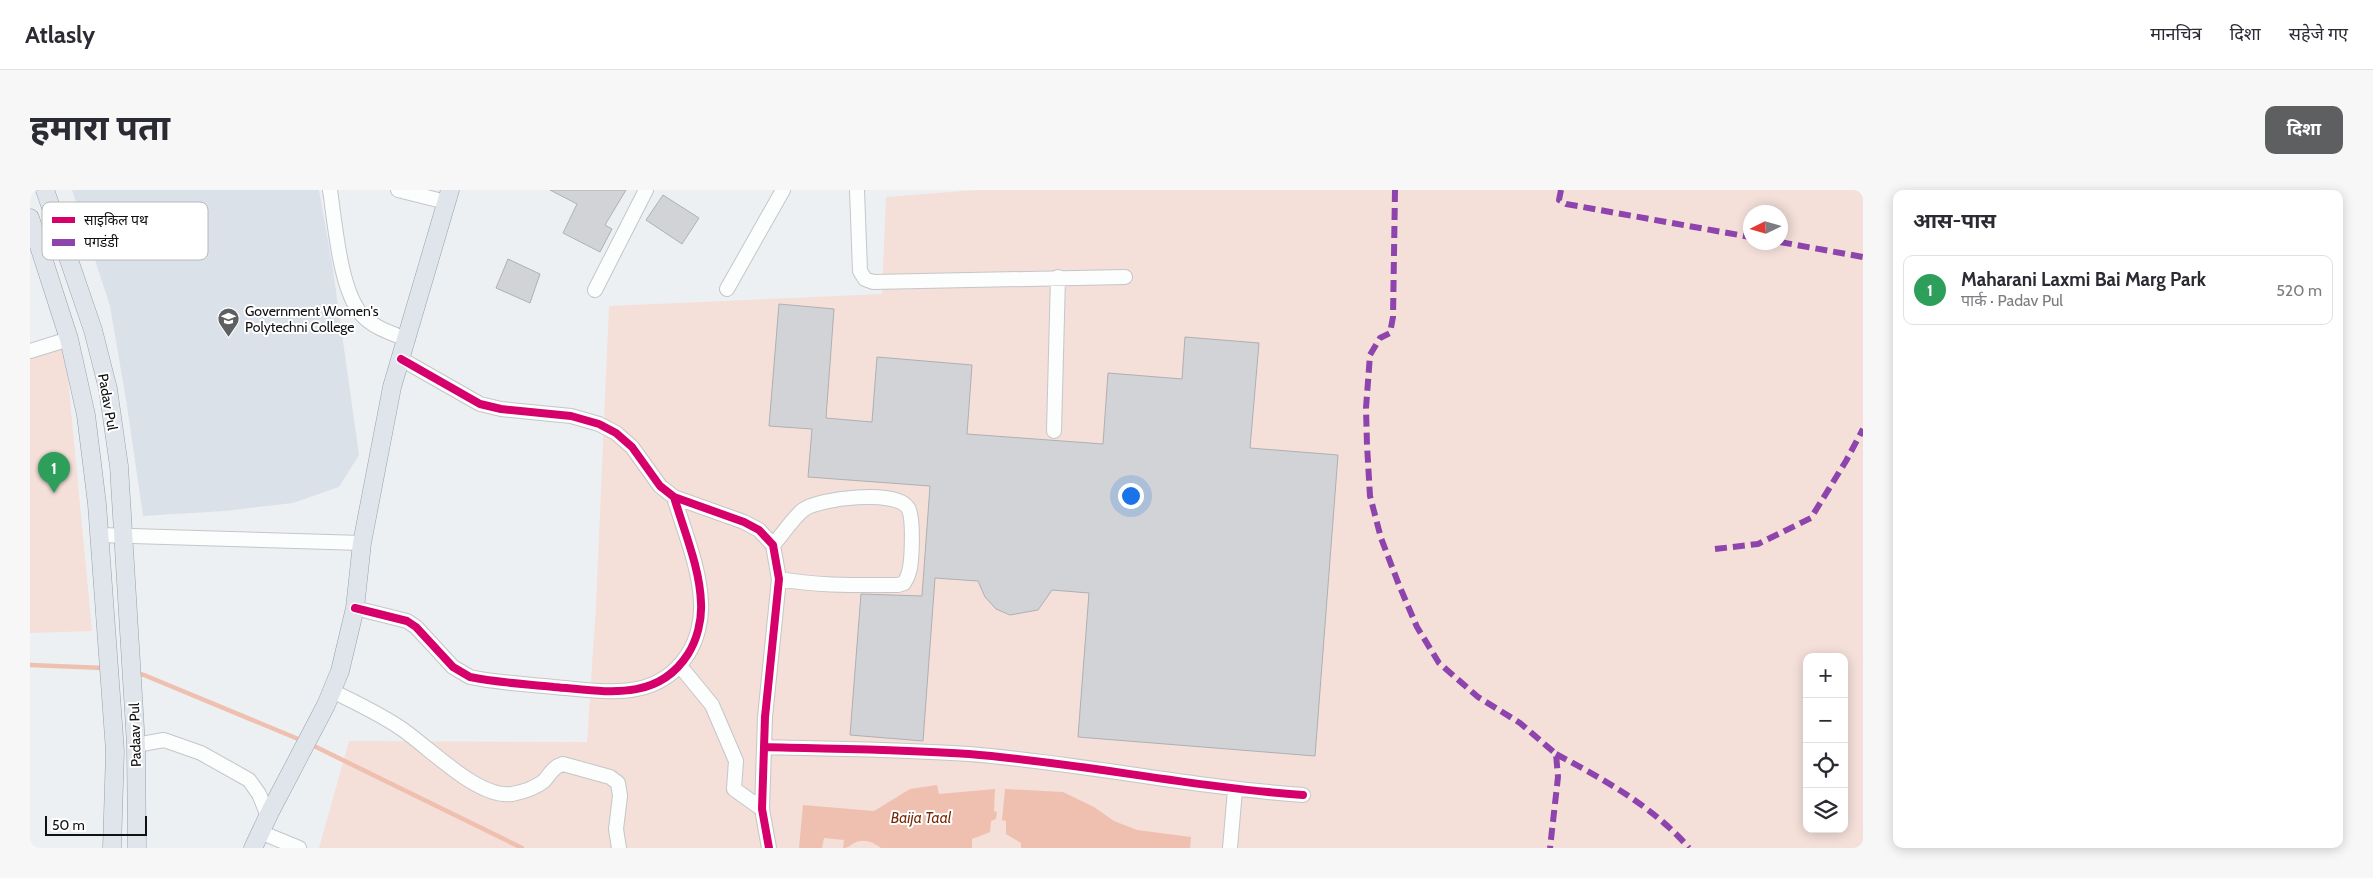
<!DOCTYPE html>
<html lang="hi">
<meta charset="utf-8">
<style>
body{margin:0;font-family:Cabin,"Noto Sans Devanagari",sans-serif;background:#f7f7f7;color:#2b2b33}
.controls{position:absolute;right:15px;bottom:15px;display:grid;overflow:hidden;border-radius:10px;box-shadow:0 2px 12px #0003}
.controls button{width:45px;height:45px;display:grid;place-items:center;padding:0;border:0;border-bottom:1px solid #e1e1e2;background:#fff;color:#2b2b33;font:25px sans-serif}
.compass{position:absolute;left:1713px;top:15px;width:45px;height:45px;border-radius:50%;background:#fff;box-shadow:0 2px 12px #0003;rotate:265deg}
.scale{position:absolute;left:15px;bottom:12px;width:102px;box-sizing:border-box;padding-left:5px;border:2px solid #0f1113;border-top:0;font-size:14px;line-height:18px;white-space:nowrap;color:#0f1113;-webkit-text-stroke:4px #fff;paint-order:stroke}
.you{position:absolute;left:1100px;top:305px;width:18px;height:18px;margin:-12px;border:4px solid #fff;border-radius:50%;background:#1a73e8;box-shadow:0 0 0 8px #1a73e833}
.badge{display:grid;place-items:center;width:32px;height:32px;border-radius:50%;background:#5d5f61;color:#fff;font-size:16px;font-weight:700}
.pin{position:absolute;translate:-50% -41px;filter:drop-shadow(0 1px 2px #0008)}
.pin::after{content:'';position:absolute;top:26px;width:18px;height:15px;background:inherit;clip-path:polygon(0 0,100% 0,50% 100%)}
.list{margin:0;padding:0;list-style:none}
h2{display:flex;justify-content:space-between;align-items:center;height:65px;margin:0;padding:0 20px;font-size:21px}
h2 small{font-size:16px;font-weight:400;color:#7c7c81}
.list li{display:grid;grid-template-columns:32px 1fr auto;gap:15px;align-items:center;box-sizing:border-box;height:70px;margin:0 10px 10px;padding:0 10px;border:1px solid #e1e1e2;border-radius:10px}
.list b{display:block;font-size:19px;white-space:nowrap}
.list p{margin:0;font-size:16px;white-space:nowrap;color:#7c7c81}
.list em{font-size:16px;font-style:normal;color:#7c7c81}
.icon{flex:none;width:28px;height:28px;fill:none;stroke:currentColor;stroke-width:2;stroke-linecap:round;stroke-linejoin:round}
.map{position:relative;flex:none;width:1833px;height:658px;overflow:hidden;border-radius:10px}
header{display:flex;align-items:center;gap:30px;box-sizing:border-box;height:70px;padding:0 25px;background:#fff;border-bottom:1px solid #e1e1e2}
header strong{font-size:24px}
nav{display:flex;gap:28px;margin-inline-start:auto;font-size:18px}
.intro{display:flex;align-items:center;justify-content:space-between;box-sizing:border-box;height:120px;padding:0 30px}
h1{margin:0;font-size:35px}
.button{padding:12px 22px;border-radius:10px;background:#5d5f61;color:#fff;font-size:18px;font-weight:700}
main{display:flex;gap:30px;padding:0 30px}
aside{flex:1;background:#fff;border-radius:10px;box-shadow:0 2px 12px #0003}
.map>svg:first-child{display:block}
.built{fill:#dbe1e9}
.green{fill:#f4dfd9;fill-rule:evenodd}
.water{fill:#efc0b0}
.lines{fill:none;stroke-linecap:round;stroke-linejoin:round}
.stream{stroke:#efc0b0;stroke-width:4.5}
.building{fill:#d1d3d6;stroke:#aeb0b3}
.minor-casing{stroke:#c4c6c8;stroke-width:16}
.major-casing{stroke:#95a1ad;stroke-width:19}
.minor{stroke:#fcfdfd;stroke-width:14}
.major{stroke:#dfe5eb;stroke-width:18}
.quiet{stroke:#8e44ad;stroke-width:6;stroke-dasharray:12 6;stroke-linecap:butt}
.cycleway-casing{stroke:#fff;stroke-width:11}
.cycleway{stroke:#d6006c;stroke-width:8}
.labels{text-anchor:middle;stroke-width:4;stroke-linejoin:round;paint-order:stroke}
.poi-label{font-size:14px;fill:#0f1113;stroke:#fff;text-anchor:start}
.street-label{font-size:14px;fill:#0f1113;stroke:#fff}
.water-label{font-size:15px;font-style:italic;fill:#792b09;stroke:#fff}
.key{fill:#fff;stroke:#b7b8b8;stroke-width:1}
.key-label{font-size:14px;fill:#0f1113}
</style>
<header>
<strong>Atlasly</strong>
<nav><a>मानचित्र</a><a>दिशा</a><a>सहेजे गए</a></nav>
</header>
<div class="intro"><h1>हमारा पता</h1><a class="button">दिशा</a></div>
<main>
<div class="map">
<svg width="1833" height="658" viewBox="0 0 1833 658">
<rect width="100%" height="100%" fill="#edf0f3"/>
<path class="built" d="M42,0H289L302,73L329,265L309,297L263,313L195,321L113,326L97,216L80,116Z"/>
<path class="green" d="M947,0H1833V658H289L319,551L557,552L566,416L579,116L852,104L856,7ZM1720,22H1750V52H1720ZM1777,467H1814V639H1777Z
M35,157L62,441L0,443V164Z"/>
<path class="water" d="M907,595L909,604L965,599L964,621L967,622L966,629L961,631L960,642L942,649V658H851C843,652 834,648 824,653C819,656 818,658 813,658L814,650L794,648L792,658H769L773,615L844,621L880,599Z
M975,599L1033,602L1064,617L1084,631L1107,640L1161,647L1160,658H991V653L976,644V631L972,630Z"/>
<g class="lines">
<path class="stream" d="M0,475L74,478
M106,483L114,485L273,551
M280,554L492,658"/>
</g>
<path class="building" d="M520,0H596L575,35L582,39L570,62L533,43L547,14Z
M633,5L669,28L652,54L616,30Z
M478,69L510,84L500,113L466,98Z
M749,114L804,119L796,228L842,232L847,167L942,175L937,244L1073,254L1078,183L1152,189L1155,147L1229,153L1220,258L1308,265L1285,566L1048,547L1059,403L1022,400L1008,420L980,425L966,419L955,407L948,391L905,388L893,551L820,545L831,404L892,406L900,296L778,287L782,239L739,236Z"/>
<g class="lines">
<defs>
<path id="minor" d="M300,0C305,33 310,101 332,125C344,138 361,143 376,149
M368,0L416,12
M827,0L830,81L835,89L843,92L1095,87
M697,99L753,0
M565,100L616,0
M0,161L39,149
M371,169L450,214L471,219L541,226L569,234L586,243L602,257L630,296L644,307L714,332L729,340L743,355L749,389L735,527L732,619L739,658
M1024,241L1028,87
M69,345L332,353
M743,355C753,344 762,329 773,320C788,308 867,299 878,318C884,327 882,372 879,382C878,386 876,390 874,393L868,395C828,395 788,396 749,389
M325,418L377,431L386,437L423,477L440,487C468,493 496,494 524,497C574,501 627,513 658,464C667,450 672,430 671,413C670,378 654,341 644,307
M650,476L682,515L706,571L704,599L732,619
M302,501C325,512 348,523 369,537C397,555 447,609 482,604C493,602 505,598 514,591C521,583 523,577 533,574L580,587L588,593L590,606L586,639L589,658
M106,555L134,550L171,563L219,590L229,604L238,626
M735,557C803,559 871,559 939,564C1051,573 1161,597 1273,605
M230,642L269,658
M1200,658L1205,600"/>
<path id="major" d="M15,0L63,140L78,199L89,276L106,555L107,658
M0,28L39,149L56,225L67,314L85,561L82,658
M223,658L241,620L296,515L310,481L325,418L332,353L362,197L420,0"/>
</defs>
<use href="#minor" class="minor-casing"/>
<use href="#major" class="major-casing"/>
<use href="#minor" class="minor"/>
<use href="#major" class="major"/>
<path class="quiet" d="M1365,0L1363,127L1360,143L1350,148L1340,165L1336,218L1337,255L1340,306L1351,348L1369,395L1387,437L1409,473L1448,507L1490,533L1526,564L1528,587L1520,658
M1531,0L1529,10L1536,14L1720,47
M1750,52L1833,67
M1685,359L1728,354L1781,328L1816,271L1833,239
M1526,564C1573,589 1624,617 1659,658"/>
<defs>
<path id="cycleway" d="M371,169L450,214L471,219L541,226L569,234L586,243L602,257L630,296L644,307L714,332L729,340L743,355L749,389L735,527L732,619L739,658
M325,418L377,431L386,437L423,477L440,487C468,493 496,494 524,497C574,501 627,513 658,464C667,450 672,430 671,413C670,378 654,341 644,307
M735,557C803,559 871,559 939,564C1051,573 1161,597 1273,605"/>
</defs>
<use href="#cycleway" class="cycleway-casing"/>
<use href="#cycleway" class="cycleway"/>
</g>
<defs>
<symbol id="university-pin" viewBox="-11 -11 22 30"><path d="M0 17L-7.5 6A9.5 9.5 0 1 1 7.5 6Z" fill="#5d5f61" stroke="#fff"/><path d="M0-5L7-2L0 1L-7-2ZM-4 1L0 2.5L4 1V4Q0 6-4 4Z" fill="#fff"/></symbol>
</defs>
<g fill-rule="evenodd">
<use href="#university-pin" x="186" y="116" width="25" height="34"/>
</g>
<g class="labels">
<g class="poi-label">
<text x="215" y="126">Government Women's<tspan x="215" dy="16">Polytechni College</tspan></text>
</g>
<g class="street-label">
<text transform="translate(78 212) rotate(80)" y="5">Padav Pul</text>
<text transform="translate(105 545) rotate(-92)" y="5">Padaav Pul</text>
</g>
<g class="water-label">
<text x="891" y="633">Baija Taal</text>
</g>
</g>
<rect x="12" y="12" width="166" height="58" rx="8" class="key"/>
<rect x="22" y="27" width="23" height="6" fill="#d6006c"/>
<rect x="22" y="49" width="23" height="7" fill="#8e44ad"/>
<g class="key-label">
<text x="54" y="35">साइकिल पथ</text>
<text x="54" y="57">पगडंडी</text>
</g>
</svg>
<div class="controls">
<button>+</button>
<button>−</button>
<button><svg class="icon" aria-label="locate" viewBox="0 0 24 24"><circle cx="12" cy="12" r="6"/><path d="M12 2v4M12 18v4M2 12h4M18 12h4"/></svg></button>
<button><svg class="icon" aria-label="layers" viewBox="0 0 24 24"><path d="M12 4l9 5-9 5-9-5zM3 14l9 5 9-5"/></svg></button>
</div>
<svg class="compass" viewBox="-18 -18 36 36"><path d="M0-13l5 13h-10z" fill="#e53935"/><path d="M0 13l5-13h-10z" fill="#7c7c81"/></svg>
<div class="scale">50 m</div>
<div class="you"></div>
<div class="pin badge" style="left:24px;top:303px;background:#2e9e5b">1</div>
</div>
<aside>
<h2>आस-पास<small></small></h2>
<ul class="list">
<li><span class="badge" style="background:#2e9e5b">1</span><div><b>Maharani Laxmi Bai Marg Park</b><p>पार्क · Padav Pul</p></div><em>520 m</em></li>
</ul>
</aside>
</main>
